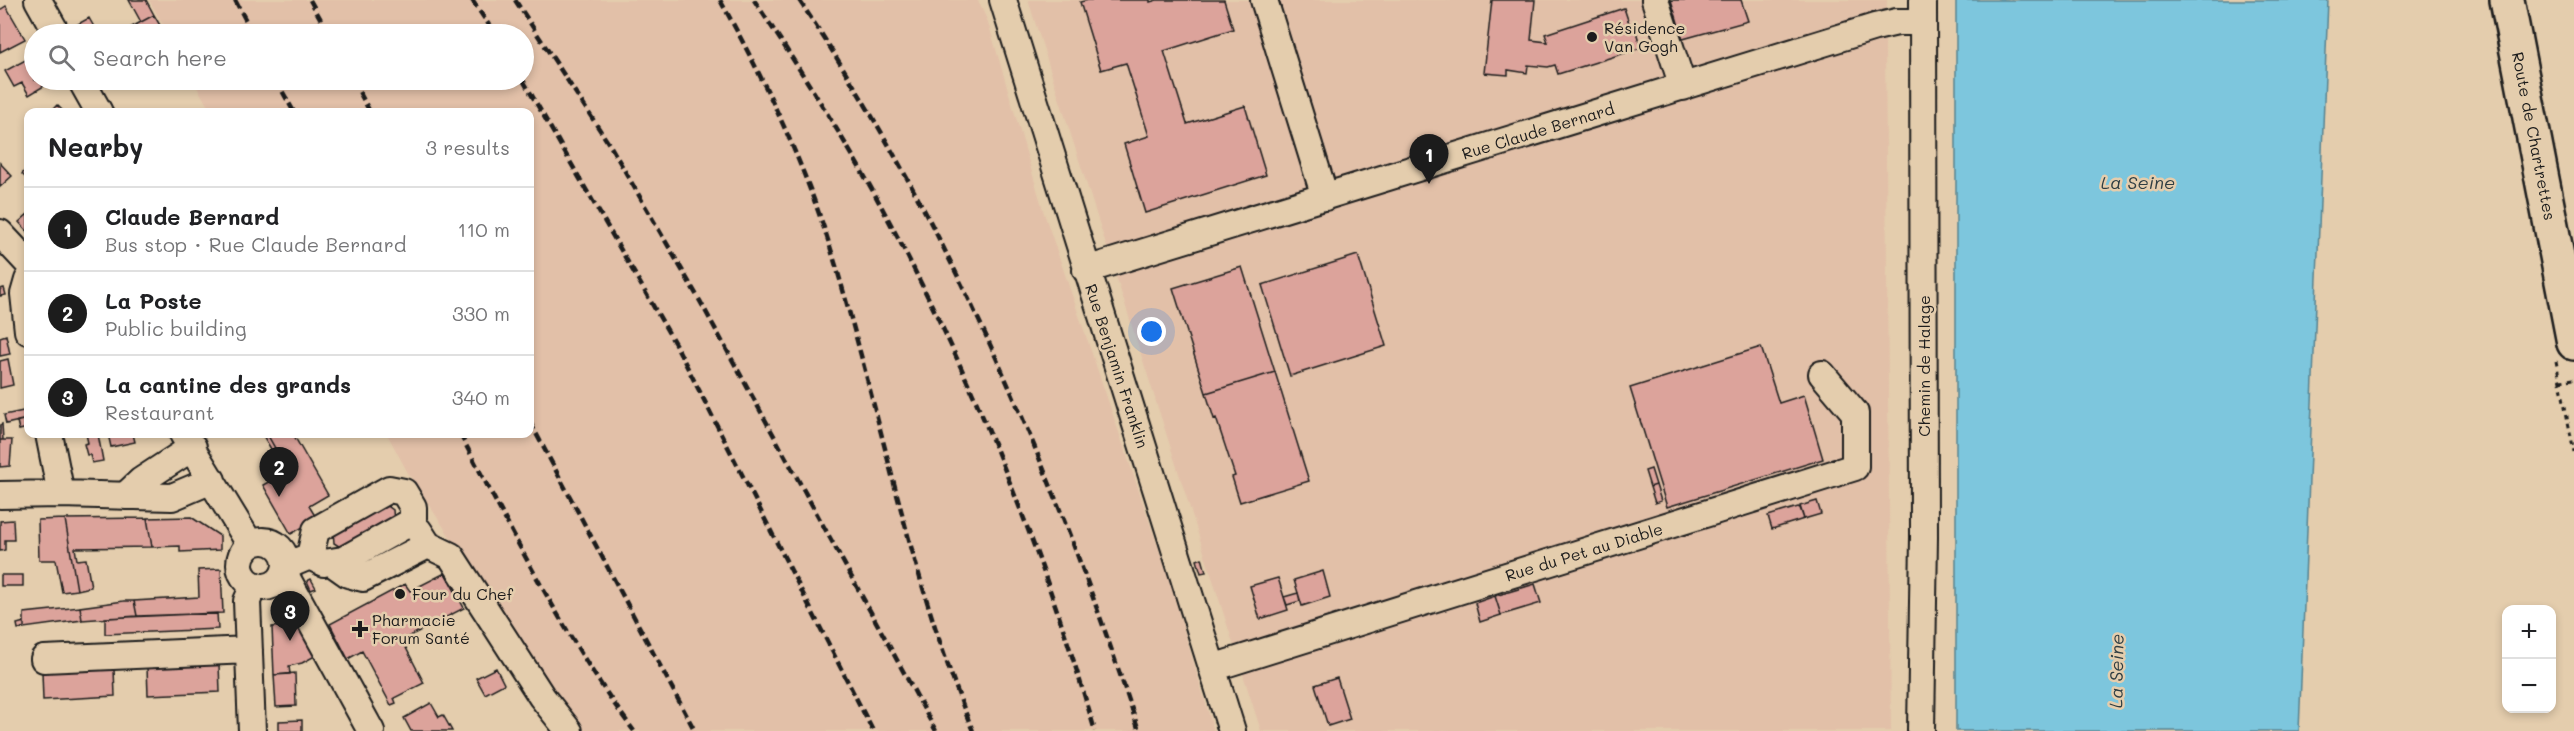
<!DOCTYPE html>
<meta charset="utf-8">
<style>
body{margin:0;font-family:Mali,sans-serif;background:#f6f6f6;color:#202124}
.controls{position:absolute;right:18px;bottom:18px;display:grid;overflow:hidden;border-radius:12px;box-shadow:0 3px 9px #0003}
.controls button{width:54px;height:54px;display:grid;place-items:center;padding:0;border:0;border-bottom:2px solid #e0e0e0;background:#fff;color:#202124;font:30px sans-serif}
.you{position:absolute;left:1152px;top:332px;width:21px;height:21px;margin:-15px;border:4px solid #fff;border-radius:50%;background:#1a73e8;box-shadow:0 0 0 9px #1a73e833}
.badge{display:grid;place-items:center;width:39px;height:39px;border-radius:50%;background:#1c1c1c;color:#fff;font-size:20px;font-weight:700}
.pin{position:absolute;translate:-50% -50px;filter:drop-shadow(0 2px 3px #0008)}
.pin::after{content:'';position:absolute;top:32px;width:21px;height:18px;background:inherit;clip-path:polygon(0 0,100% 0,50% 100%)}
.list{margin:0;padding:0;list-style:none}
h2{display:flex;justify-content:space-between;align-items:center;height:78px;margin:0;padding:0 24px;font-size:26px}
h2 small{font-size:20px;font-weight:400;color:#757577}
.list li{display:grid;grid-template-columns:39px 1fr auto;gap:18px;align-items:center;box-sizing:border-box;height:84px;padding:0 24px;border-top:2px solid #e0e0e0}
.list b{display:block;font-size:22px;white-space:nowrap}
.list p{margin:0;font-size:20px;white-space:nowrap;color:#757577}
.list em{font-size:20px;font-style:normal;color:#757577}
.icon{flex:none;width:33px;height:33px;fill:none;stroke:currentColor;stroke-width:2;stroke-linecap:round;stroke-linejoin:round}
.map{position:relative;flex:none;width:2574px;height:731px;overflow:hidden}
.search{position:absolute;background:#fff;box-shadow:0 3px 9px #0003;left:24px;top:24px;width:510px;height:66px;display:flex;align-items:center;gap:15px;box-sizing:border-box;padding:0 21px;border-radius:33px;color:#757577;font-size:22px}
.panel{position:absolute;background:#fff;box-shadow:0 3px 9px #0003;left:24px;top:108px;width:510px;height:330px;border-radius:12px}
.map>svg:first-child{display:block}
.built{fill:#e2c0a8}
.water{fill:#7dc6dd;stroke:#568290;stroke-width:1.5}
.building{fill:#dca39b;stroke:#1c1c1c;stroke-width:1.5}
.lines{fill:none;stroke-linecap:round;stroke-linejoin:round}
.minor-casing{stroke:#1c1c1c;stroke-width:30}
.major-casing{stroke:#1c1c1c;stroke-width:38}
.path{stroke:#1c1c1c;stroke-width:3;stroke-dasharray:4.5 4.5;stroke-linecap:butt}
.minor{stroke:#e4cdad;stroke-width:26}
.major{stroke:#e4cdad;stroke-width:33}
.rail{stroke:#1c1c1c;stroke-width:4.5;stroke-dasharray:9 4.5;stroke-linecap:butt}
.poi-dot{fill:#1c1c1c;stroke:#e4cdad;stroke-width:2}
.labels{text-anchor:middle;stroke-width:5;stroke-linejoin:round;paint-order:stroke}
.poi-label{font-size:16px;fill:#1c1c1c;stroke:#e4cdad;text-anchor:start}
.street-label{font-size:16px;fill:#1c1c1c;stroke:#e4cdad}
.water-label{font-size:18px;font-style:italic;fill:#2f3e43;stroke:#e4cdad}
</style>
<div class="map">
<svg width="2574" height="731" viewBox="0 0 2574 731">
<rect width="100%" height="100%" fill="#e4cdad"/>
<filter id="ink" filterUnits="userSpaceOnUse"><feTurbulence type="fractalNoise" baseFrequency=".0167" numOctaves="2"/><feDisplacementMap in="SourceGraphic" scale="12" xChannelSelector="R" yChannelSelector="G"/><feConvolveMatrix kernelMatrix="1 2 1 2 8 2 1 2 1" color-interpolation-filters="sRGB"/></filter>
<g filter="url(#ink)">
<path class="built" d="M149,0H978L988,22L1044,213L1168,576L1214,731H585L565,709L462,555L408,473L387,434H530V112H211L193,80H524V34H168Z
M1028,0H1887L1885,44L1891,731H1261Z"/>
<path class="water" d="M1956,0H2328L2299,731H1956Z"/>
<path class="building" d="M129,0H146L154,15L141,22Z
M1088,0H1150V2L1157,0H1224L1233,29L1164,51L1187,124L1245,106L1266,175L1145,213L1124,144L1149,136L1126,63L1101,70L1080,2Z
M1492,0H1535L1531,40L1548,42L1545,34L1624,8L1630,26L1634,25L1641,48L1558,74L1555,65L1548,67L1528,65L1527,73L1508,70V75L1484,73Z
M1671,0H1741L1748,21L1683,39Z
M6,6L25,39L0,52V10Z
M154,15L165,34H119L141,22Z
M89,18L98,34H72L69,29Z
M31,57L34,62V80H47L49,83L29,95L22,83L14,87L5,71Z
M57,105L64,112H50Z
M0,163L12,176L0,187Z
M28,167V180L22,174Z
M28,214V232L19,222Z
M1358,255L1386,346L1290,376L1262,285Z
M1242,267L1275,372L1206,393L1173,288Z
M4,288L6,295L0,296V289Z
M6,335L10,354L0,356V337Z
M1761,347L1779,403L1804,395L1823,459L1667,507L1630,388Z
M8,359L13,385L0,388V361Z
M1275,372L1309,481L1240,502L1232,477L1235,476L1216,418L1214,419L1206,393Z
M28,410V419L6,424L4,415Z
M28,419V428L19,430L17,421Z
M2,424L3,440H0V425Z
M86,434H98L103,461L92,463L90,455H87L84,444L88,443Z
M108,434H133L135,442L111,447Z
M262,434H267L280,457L277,459Z
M267,434H293L328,495L309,506L317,519L291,534L263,485L288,471Z
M0,440H12L10,466L0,467Z
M1651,469L1656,485L1650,487L1645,471Z
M1656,485L1661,501L1655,503L1650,487Z
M1817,501L1821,514L1804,519L1800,506Z
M382,502L393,510L394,522L345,550L334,543L333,530Z
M1798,507L1800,508L1804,519L1772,529L1768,516Z
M191,517L220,536V550L180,552V546L152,547L147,518Z
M147,518L152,547L75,548L77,560L86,559L91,587L77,590L65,519Z
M65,519L77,590L62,592L56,560H39L38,520Z
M13,520L14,540H5V550L0,551V521Z
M1202,558L1206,572L1201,573L1197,560Z
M221,569L223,613L137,616L134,601L199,597L198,570Z
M1323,571L1330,597L1302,606L1294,580Z
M445,573L464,608L402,640L424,683L394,698L396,703L391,705L362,651L348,659L330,624L405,584L410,591Z
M1,575H23V586H1Z
M1278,578L1288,610L1260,619L1250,586Z
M311,579L316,588L311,590L307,581Z
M1535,584L1541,603L1501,615L1495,596Z
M1298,593L1300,601L1287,605L1284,597Z
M1495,596L1501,615L1480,622L1475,603Z
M124,601H134L137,616L82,620L80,607Z
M80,607L82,620L24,628V613Z
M217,613L218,629L105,634V618Z
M296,619L315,656L302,663L289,666L290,674L274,675L272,627L283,626Z
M24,622V628L18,629L17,624Z
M219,664L220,692L148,695L147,667Z
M496,668L504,684L485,694L476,678Z
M114,669L115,696L43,700L42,672Z
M295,673L296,706L276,707L274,675Z
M1337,678L1350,719L1328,726L1315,685Z
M431,703L439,717L443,715L452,731H411L404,718Z
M302,720V731H279V721Z"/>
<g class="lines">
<defs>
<path id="minor" d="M38,0L57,34
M1003,0L1232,731
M1264,0L1325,197
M1655,0L1683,87
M81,80L99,112
M0,233L28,263
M1086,270L1875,27L1897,22H1923
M28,280L24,294L28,331
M49,434L61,494
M183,434L250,544
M0,495L61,494L172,497L212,480
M125,496L141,481L193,447
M240 564a23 23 0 1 1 46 0a23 23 0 1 1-46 0Z
M428,545L451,556L542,697L569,731
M331,562L348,574L363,578L428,545L419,531
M286,566L310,556L324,563L343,560L413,521V507L404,492L389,489L316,530L310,556
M284,573L371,731
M44,659L249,650
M1212,668L1855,467V413L1822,374
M252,731L247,601L254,585
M1921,731L1924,537L1923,0"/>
<path id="major" d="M2507,0L2574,343"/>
</defs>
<use href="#minor" class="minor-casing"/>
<use href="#major" class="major-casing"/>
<path class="path" d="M2556,361L2574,452
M2560,381L2574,379"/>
<use href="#minor" class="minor"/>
<use href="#major" class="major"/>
<path class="rail" d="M235,0L253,34
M310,0L329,34
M472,0L495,34
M515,0L611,147L700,301L936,731
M720,0C767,84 809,174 836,266C882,420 911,582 973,731
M754,0C796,63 837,127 874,193C967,363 1041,545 1095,731
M799,0C950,224 1055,475 1139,731
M276,80L294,112
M353,80L370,112
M523,80L678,349L873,731
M530,422L695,731
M460,434C514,535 565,639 634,731"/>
</g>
</g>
<g class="poi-dot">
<circle cx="1592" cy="37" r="6"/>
<circle cx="400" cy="594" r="6"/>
<path d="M357 620h6v6h6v6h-6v6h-6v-6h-6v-6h6z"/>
</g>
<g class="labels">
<g class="poi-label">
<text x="1604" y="34">Résidence<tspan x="1604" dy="18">Van Gogh</tspan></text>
<text x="412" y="600">Four du Chef</text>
<text x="372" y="626">Pharmacie<tspan x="372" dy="18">Forum Santé</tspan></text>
</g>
<g class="street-label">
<text transform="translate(1538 131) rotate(-17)" y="6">Rue Claude Bernard</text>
<text transform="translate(2534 136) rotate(79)" y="6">Route de Chartrettes</text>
<text transform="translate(1117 366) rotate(72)" y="6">Rue Benjamin Franklin</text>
<text transform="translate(1924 366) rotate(-90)" y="6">Chemin de Halage</text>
<text transform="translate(1584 552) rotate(-17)" y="6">Rue du Pet au Diable</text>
</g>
<g class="water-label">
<text x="2138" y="189">La Seine</text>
<text transform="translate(2117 671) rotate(-89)" y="6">La Seine</text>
</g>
</g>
</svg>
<div class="controls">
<button>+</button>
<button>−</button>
</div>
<div class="you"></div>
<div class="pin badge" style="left:1429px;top:184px">1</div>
<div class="pin badge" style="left:279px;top:497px">2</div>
<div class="pin badge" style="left:290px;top:641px">3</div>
<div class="search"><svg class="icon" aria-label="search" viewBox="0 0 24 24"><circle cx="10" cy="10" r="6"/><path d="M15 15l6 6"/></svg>Search here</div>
<section class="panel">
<h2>Nearby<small>3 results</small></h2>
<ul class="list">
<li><span class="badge">1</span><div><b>Claude Bernard</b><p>Bus stop · Rue Claude Bernard</p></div><em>110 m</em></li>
<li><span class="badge">2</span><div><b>La Poste</b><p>Public building</p></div><em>330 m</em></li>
<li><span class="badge">3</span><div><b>La cantine des grands</b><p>Restaurant</p></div><em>340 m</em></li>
</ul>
</section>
</div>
